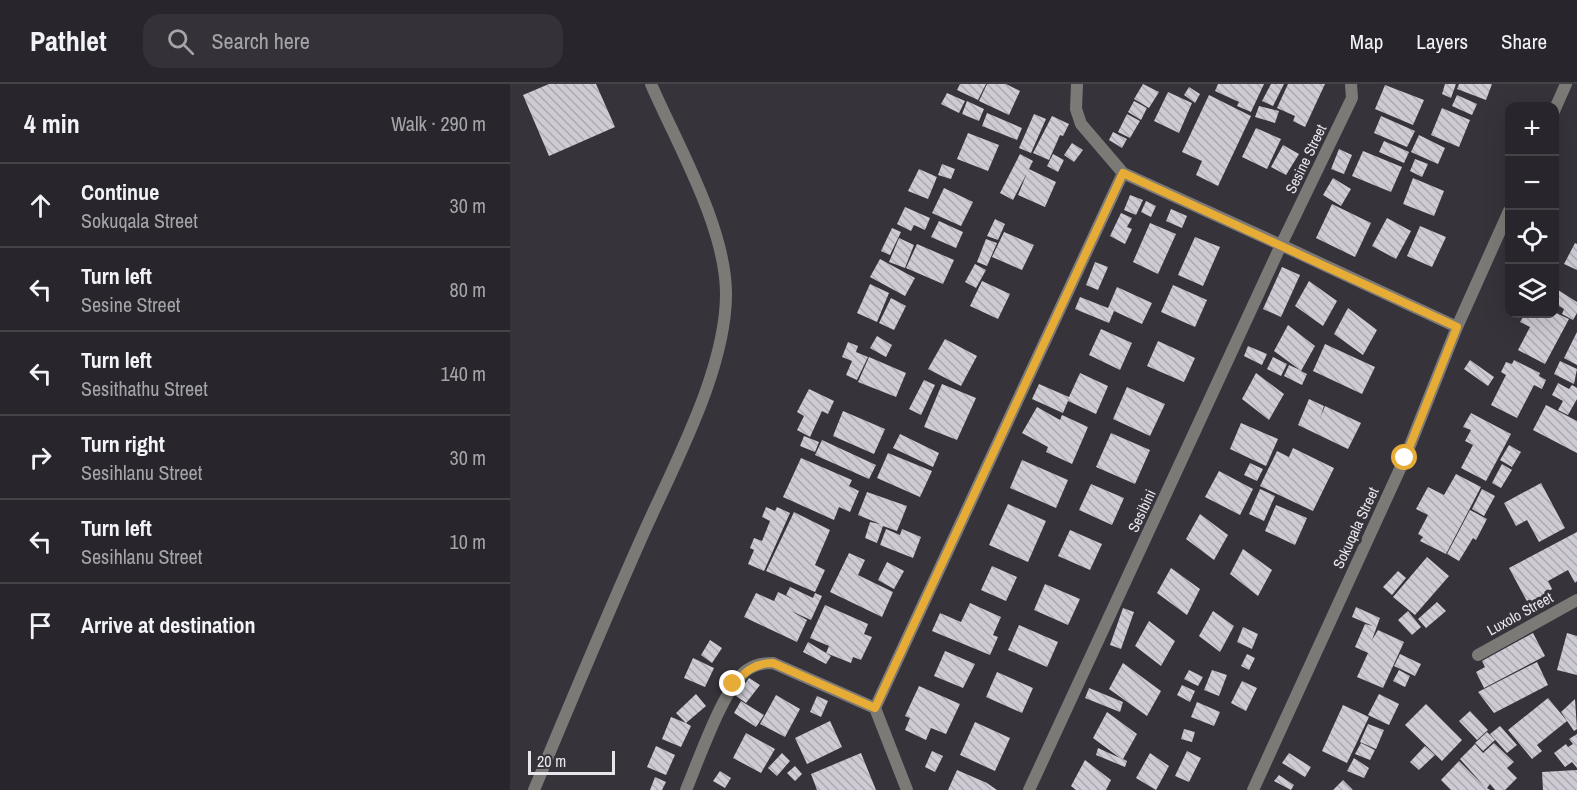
<!DOCTYPE html>
<meta charset="utf-8">
<style>
body{margin:0;font-family:"Archivo Narrow",sans-serif;background:#343238;color:#f1f3f6}
.controls{position:absolute;right:18px;top:18px;display:grid;overflow:hidden;border-radius:12px;box-shadow:0 6px 24px #0002}
.controls button{width:54px;height:54px;display:grid;place-items:center;padding:0;border:0;border-bottom:2px solid #444348;background:#28262c;color:#f1f3f6;font:30px sans-serif}
.scale{position:absolute;left:18px;bottom:15px;width:87px;box-sizing:border-box;padding-left:6px;border:3px solid #e8e6eb;border-top:0;font-size:16px;line-height:21px;white-space:nowrap;color:#e8e6eb;-webkit-text-stroke:4px #36333b;paint-order:stroke}
.stop{position:absolute;width:18px;height:18px;margin:-14px;border:4px solid #e7ac36;border-radius:50%;background:#fff}
.stop.end{background:#e7ac36;border-color:#fff;box-shadow:0 2px 6px #0008}
.list{margin:0;padding:0;list-style:none}
h2{display:flex;justify-content:space-between;align-items:center;height:78px;margin:0;padding:0 24px;font-size:26px}
h2 small{font-size:20px;font-weight:400;color:#a5a5a9}
.list li{display:grid;grid-template-columns:39px 1fr auto;gap:18px;align-items:center;box-sizing:border-box;height:84px;padding:0 24px;border-top:2px solid #444348}
.list b{display:block;font-size:22px;white-space:nowrap}
.list p{margin:0;font-size:20px;white-space:nowrap;color:#a5a5a9}
.list em{font-size:20px;font-style:normal;color:#a5a5a9}
.icon{flex:none;width:33px;height:33px;fill:none;stroke:currentColor;stroke-width:2;stroke-linecap:round;stroke-linejoin:round}
.map{position:relative;flex:none;width:1067px;height:706px;overflow:hidden}
header{display:flex;align-items:center;gap:36px;box-sizing:border-box;height:84px;padding:0 30px;background:#28262c;border-bottom:2px solid #444348}
header strong{font-size:28px}
nav{display:flex;gap:33px;margin-inline-start:auto;font-size:21px}
.search{width:420px;height:54px;background:#343238;display:flex;align-items:center;gap:15px;box-sizing:border-box;padding:0 21px;border-radius:18px;color:#a5a5a9;font-size:22px}
main{display:flex}
aside{flex:1;background:#28262c}
.map>svg:first-child{display:block}
.building{fill:url(#building-back-hatch)}
.lines{fill:none;stroke-linecap:round;stroke-linejoin:round}
.lane{stroke:#7c7a76;stroke-width:12}
.street{stroke:#7c7a76;stroke-width:12}
.route{stroke:#e7ac36;stroke-width:8}
.labels{text-anchor:middle;stroke-width:6;stroke-linejoin:round;paint-order:stroke}
.street-label{font-size:15px;fill:#e8e6eb;stroke:#36333b}
</style>
<header>
<strong>Pathlet</strong>
<div class="search"><svg class="icon" aria-label="search" viewBox="0 0 24 24"><circle cx="10" cy="10" r="6"/><path d="M15 15l6 6"/></svg>Search here</div>
<nav><a>Map</a><a>Layers</a><a>Share</a></nav>
</header>
<main>
<aside>
<h2>4 min<small>Walk · 290 m</small></h2>
<ul class="list">
<li><svg class="icon" aria-label="ahead" viewBox="0 0 24 24"><path d="M12 20V5M6 11l6-6 6 6"/></svg><div><b>Continue</b><p>Sokuqala Street</p></div><em>30 m</em></li>
<li><svg class="icon" aria-label="left" viewBox="0 0 24 24"><path d="M17 20v-9H6M10 6l-5 5 5 5"/></svg><div><b>Turn left</b><p>Sesine Street</p></div><em>80 m</em></li>
<li><svg class="icon" aria-label="left" viewBox="0 0 24 24"><path d="M17 20v-9H6M10 6l-5 5 5 5"/></svg><div><b>Turn left</b><p>Sesithathu Street</p></div><em>140 m</em></li>
<li><svg class="icon" aria-label="right" viewBox="0 0 24 24"><path d="M7 20v-9h11M14 6l5 5-5 5"/></svg><div><b>Turn right</b><p>Sesihlanu Street</p></div><em>30 m</em></li>
<li><svg class="icon" aria-label="left" viewBox="0 0 24 24"><path d="M17 20v-9H6M10 6l-5 5 5 5"/></svg><div><b>Turn left</b><p>Sesihlanu Street</p></div><em>10 m</em></li>
<li><svg class="icon" aria-label="arrive" viewBox="0 0 24 24"><path d="M6 21V4h12l-3 4 3 4H6"/></svg><div><b>Arrive at destination</b></div></li>
</ul>
</aside>
<div class="map">
<svg width="1067" height="706" viewBox="0 0 1067 706">
<defs>
<pattern id="building-back-hatch" width="6" height="6" patternUnits="userSpaceOnUse" patternTransform="scale(1.5)"><rect width="6" height="6" fill="#cecbd5"/><path d="M-1 5l2 2M0 0l6 6M5-1l2 2" fill="none" stroke="#acaab1"/></pattern>
</defs>
<rect width="100%" height="100%" fill="#36333b"/>
<path class="building" d="M39,0H86L105,43L39,72L13,11Z
M450,0H476L468,16L447,6Z
M477,0H496L510,7L499,31L469,17Z
M633,0L649,8L639,24L624,15Z
M708,0H754L741,28L727,22L729,18L705,7Z
M761,0H774L763,22L752,17Z
M778,0H815L795,43L783,37L785,32L767,24Z
M935,0H946L941,14L932,10Z
M949,0H982L976,16L947,5Z
M875,1L914,16L903,41L865,25Z
M679,3L690,10L685,19L674,11Z
M658,8L682,19L669,49L644,37Z
M437,9L455,17L449,29L431,20Z
M699,11L741,32L708,102L686,91L692,77L672,68Z
M947,11L967,20L962,31L942,22Z
M457,17L474,25L469,37L452,30Z
M624,17L637,24L631,36L618,28Z
M749,22L769,27L765,39L745,33Z
M932,24L960,36L949,63L921,51Z
M477,29L512,44L507,56L472,42Z
M524,30L536,35L521,69L509,64Z
M617,30L630,37L620,54L608,48Z
M542,32L559,40L553,52L550,51L539,76L523,69Z
M871,32L905,47L897,63L864,49Z
M746,44L771,55L757,85L732,73Z
M603,48L617,55L612,64L599,56Z
M458,49L489,61L478,87L447,75Z
M909,51L935,64L928,80L901,68Z
M874,57L899,68L894,79L869,68Z
M562,59L573,66L564,78L554,71Z
M773,61L789,70L776,91L761,83Z
M829,65L842,71L834,90L821,85Z
M853,67L892,83L881,108L842,92Z
M510,70L523,77L519,85L546,98L535,123L508,111L517,89L503,116L490,109Z
M543,70L554,76L548,88L537,82Z
M905,75L918,80L912,93L900,87Z
M432,80L445,85L441,95L428,91Z
M409,85L427,93L418,115L398,107Z
M823,94L841,105L831,122L813,111Z
M903,94L934,107L924,132L893,120Z
M434,104L463,118L451,142L422,129Z
M620,111L633,116L626,131L614,126Z
M636,117L646,122L641,133L631,128Z
M822,120L861,139L845,173L806,154Z
M395,123L420,134L415,146L404,141L401,147L387,140Z
M661,125L677,132L672,144L656,137Z
M611,129L622,134L617,143L622,145L615,160L600,152Z
M877,134L901,147L886,175L862,162Z
M485,135L495,140L488,156L477,152Z
M429,137L453,148L446,164L421,153Z
M640,139L666,150L648,190L623,178Z
M910,142L936,153L922,183L897,172Z
M382,144L391,148L380,171L371,167Z
M494,148L524,161L512,186L482,173Z
M685,153L710,163L693,202L668,191Z
M389,154L404,161L395,184L379,178Z
M476,155L487,159L477,182L467,178Z
M1065,159L1067,160V186L1054,180Z
M407,160L444,176L433,200L396,184Z
M370,175L405,194L395,212L360,193Z
M585,178L598,183L588,206L576,201Z
M465,180L476,186L466,204L455,198Z
M772,183L790,191L771,233L753,225Z
M472,197L500,210L488,235L460,222Z
M799,197L827,217L813,242L785,222Z
M360,200L379,209L367,238L347,229Z
M663,201L697,216L685,243L651,228Z
M607,203L642,219L632,240L604,227L599,239L565,225L570,213L598,224Z
M1048,206L1067,218V229L1063,236L1052,230L1054,225L1044,219Z
M381,214L396,222L384,246L369,239Z
M838,224L867,246L853,271L824,250Z
M1044,228L1059,235L1035,280L1008,266L1020,243L1010,238L1015,230Z
M778,241L805,262L791,287L797,290L792,301L774,292L779,281L790,286L764,267Z
M591,245L622,259L610,286L579,271Z
M1067,248V281L1054,274Z
M367,252L382,261L376,273L360,264Z
M435,255L467,272L451,302L418,285Z
M648,257L685,274L674,298L637,282Z
M338,258L348,262L346,268L358,273L347,296L336,291L342,277L332,273Z
M815,260L865,283L852,310L803,287Z
M738,262L757,270L752,281L734,272Z
M359,273L396,289L386,313L348,298Z
M763,273L777,280L771,292L757,285Z
M960,276L984,293L978,302L954,285Z
M1004,276L1030,289L1029,292L1036,296L1032,305L1024,301L1007,334L981,321L996,291L991,288L996,278L1002,280Z
M1050,277L1067,285L1064,300L1044,290Z
M570,289L598,302L586,330L558,317L553,329L522,315L529,300L559,313Z
M746,289L774,310L759,336L732,315Z
M414,296L425,301L411,331L399,325Z
M1048,299L1059,305L1062,301L1067,304V315L1058,331L1048,326L1053,317L1042,311Z
M432,300L466,314L447,356L414,343Z
M617,303L655,320L640,352L603,335Z
M299,305L324,317L318,330L312,327L300,353L287,346L294,332L287,328Z
M799,315L814,322L810,334L815,322L851,339L838,365L788,341Z
M1036,321L1067,337V369L1023,346Z
M527,323L550,336L552,331L578,343L562,380L536,368L538,363L512,349Z
M333,327L375,345L364,370L323,352Z
M961,329L1001,350L976,397L951,384L963,361L955,357L961,346L953,343Z
M731,339L768,355L756,382L720,365Z
M601,349L640,366L625,400L586,383Z
M390,350L429,369L423,383L383,364Z
M294,352L309,358L305,368L290,362Z
M312,356L366,381L359,395L305,371Z
M999,361L1011,368L1002,383L990,376Z
M783,364L824,384L803,427L750,402L767,367L779,373Z
M378,369L422,387L410,413L367,394Z
M291,374L342,396L339,402L349,407L340,428L329,423L324,436L273,413Z
M512,376L558,396L546,424L500,404Z
M740,379L753,385L747,397L734,391Z
M992,380L1002,386L991,404L982,399Z
M709,387L743,405L730,431L695,413Z
M946,390L971,403L936,470L910,457L913,453L908,450L918,431L906,425L918,403L934,411Z
M1031,399L1055,444L1029,458L1017,436L1006,442L994,419Z
M581,400L614,414L602,441L569,426Z
M750,405L765,412L754,437L739,430Z
M972,405L985,412L974,432L962,425Z
M357,408L397,422L387,447L373,442L367,459L355,454L360,438L370,440L348,431Z
M498,420L536,437L518,478L479,461Z
M766,421L797,434L785,461L755,447Z
M256,423L265,427L267,423L280,429L254,487L238,480L244,466L240,464L244,454L252,457L260,437L252,433Z
M960,426L977,435L966,456L963,454L949,477L937,470Z
M284,428L320,446L305,481L315,486L305,508L256,487Z
M690,430L718,451L704,476L676,455Z
M376,445L390,451L392,445L411,453L403,474L370,461Z
M560,446L592,460L580,486L548,472Z
M1067,448V497L1065,499L1058,486L1038,497L1042,505L1019,521L999,484Z
M733,465L762,486L748,512L720,490Z
M339,469L355,476L348,491L383,508L372,533L320,508Z
M917,473L939,492L905,531L883,513Z
M377,478L394,487L384,505L368,496Z
M482,482L507,493L496,517L471,506Z
M661,484L690,505L677,531L647,509Z
M888,487L896,494L882,511L873,503Z
M535,500L570,515L558,541L524,526Z
M280,503L303,514L305,509L312,512L301,536L281,527L297,536L287,558L234,533L246,509L264,517L268,508L287,517L276,511Z
M927,518L936,527L916,544L908,535Z
M460,519L491,533L483,551L488,553L480,571L422,547L430,529L451,538Z
M315,521L358,540L354,550L362,553L351,576L343,573L341,579L316,569L319,562L300,554Z
M846,523L870,534L862,556L868,546L894,558L873,604L847,593L858,569L845,563L855,540L863,542L842,533Z
M613,524L624,528L611,565L600,561Z
M703,527L724,542L710,568L689,552Z
M898,527L911,543L902,551L888,536Z
M639,537L665,557L651,582L625,562Z
M509,541L548,558L537,583L498,566Z
M733,543L748,550L742,565L727,558Z
M1023,549L1035,572L974,604L966,588L975,583L972,577Z
M1057,549L1067,552V591L1047,586Z
M200,556L212,564L202,579L191,571Z
M298,558L321,572L316,580L293,568Z
M435,567L465,580L453,604L424,592Z
M737,570L745,574L739,586L731,582Z
M890,570L911,580L905,592L884,582Z
M183,574L204,584L195,603L174,594Z
M1027,578L1038,601L984,629L968,608Z
M613,579L651,607L637,632L599,605Z
M679,586L693,593L688,602L674,595Z
M702,586L717,591L709,612L694,606Z
M889,586L900,592L895,603L883,597Z
M487,588L523,604L512,629L476,613Z
M239,594L250,601L236,619L226,612Z
M732,597L747,604L736,627L721,619Z
M672,601L685,607L680,618L667,611Z
M409,602L450,620L436,650L421,644L416,656L395,646L400,634L395,632Z
M579,604L613,618L610,628L575,614Z
M186,610L196,622L176,639L181,642L171,663L152,655L161,633L176,639L166,629Z
M869,610L889,620L879,641L858,631Z
M266,611L290,625L275,653L250,640Z
M307,612L318,617L311,633L300,628Z
M1038,614L1057,637L1027,661L1032,667L1022,675L998,646Z
M1065,615L1067,645L1064,647L1051,628Z
M231,617L254,631L246,643L224,629Z
M687,618L710,628L704,642L681,633Z
M916,620L952,656L932,677L895,641Z
M833,621L859,633L837,679L812,667Z
M960,627L978,646L967,656L949,637Z
M597,628L627,650L613,675L617,677L615,683L586,671L588,664L610,674L583,654Z
M320,637L332,663L297,680L285,654Z
M465,638L500,654L485,687L450,671Z
M858,640L874,646L866,665L850,658Z
M990,642L1007,661L997,669L980,650Z
M674,645L685,648L682,658L671,655Z
M977,648L985,656L973,667L965,659Z
M236,649L265,665L251,689L223,674Z
M1067,650V684L1062,678L1055,683L1044,669L1056,660L1058,663L1063,660L1059,655Z
M851,659L865,666L860,676L845,670Z
M984,659L1004,678L997,684L1007,694L995,706H985L980,700L977,704L980,706H941L931,696L949,677L975,703L950,675L965,660L973,669Z
M146,662L165,671L156,691L137,683Z
M915,662L925,671L909,686L900,678Z
M422,667L433,672L425,688L415,683Z
M677,667L691,674L679,698L665,692Z
M272,669L280,677L267,692L258,684Z
M351,669L366,706H307L301,690Z
M640,669L659,682L646,706L626,694Z
M779,669L801,683L795,693L772,679Z
M844,674L859,684L854,694L837,687Z
M575,676L601,696L596,706H566L561,702Z
M285,682L292,690L285,697L277,689Z
M447,686L477,699L487,706H438Z
M1067,686V706H1033L1032,688Z
M210,687L221,694L215,704L203,697Z
M769,691L784,701L781,706L764,697Z
M145,693L156,698L152,706H140Z
M833,696L843,706H823Z"/>
<g class="lines">
<path class="lane" d="M24,706C59,622 94,538 131,455C162,384 217,286 216,208C215,142 167,60 141,0"/>
<path class="street" d="M567,0L566,25L571,40L613,89L771,161L842,14L841,0
M1044,27L1056,0
M968,571L1067,516
M365,624L613,89
M176,706C188,678 214,602 237,586C245,580 254,579 263,579L365,624L397,706
M519,706L771,161L947,243
M743,706L895,374L947,243L999,127"/>
</g>
<g class="lines">
<path class="route" d="M223,600C236,587 245,579 263,579L365,624L613,89L947,243L895,374"/>
</g>
<g class="labels">
<g class="street-label">
<text transform="translate(796 75) rotate(-64)" y="5">Sesine Street</text>
<text transform="translate(632 427) rotate(-65)" y="5">Sesibini</text>
<text transform="translate(846 444) rotate(-65)" y="5">Sokuqala Street</text>
<text transform="translate(1010 530) rotate(-29)" y="5">Luxolo Street</text>
</g>
</g>
</svg>
<div class="controls">
<button>+</button>
<button>−</button>
<button><svg class="icon" aria-label="locate" viewBox="0 0 24 24"><circle cx="12" cy="12" r="6"/><path d="M12 2v4M12 18v4M2 12h4M18 12h4"/></svg></button>
<button><svg class="icon" aria-label="layers" viewBox="0 0 24 24"><path d="M12 4l9 5-9 5-9-5zM3 14l9 5 9-5"/></svg></button>
</div>
<div class="scale">20 m</div>
<div class="stop" style="left:895px;top:374px"></div>
<div class="stop end" style="left:223px;top:600px"></div>
</div>
</main>
